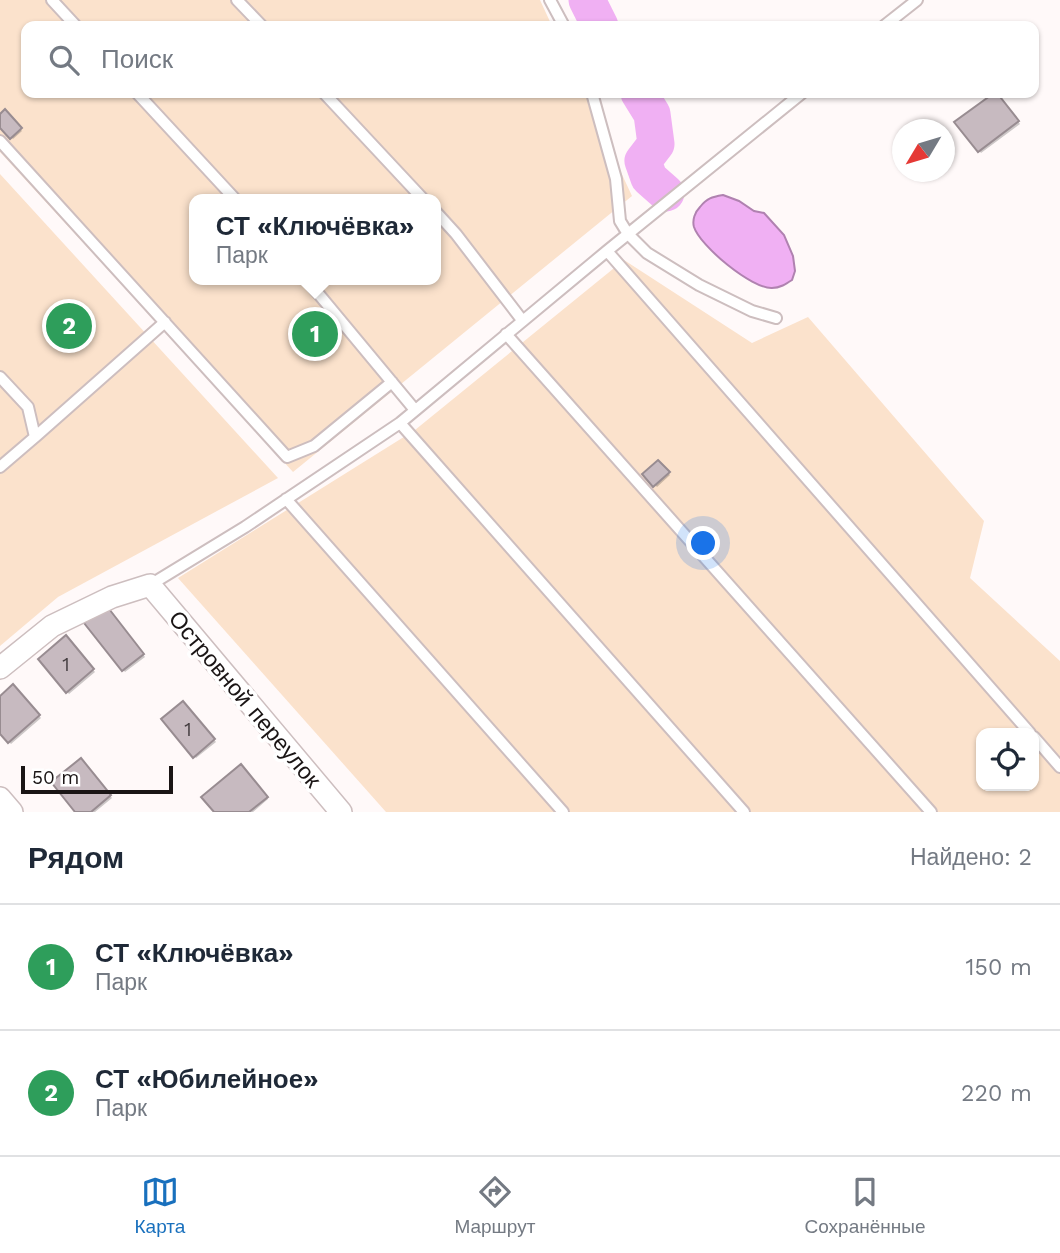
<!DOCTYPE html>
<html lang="ru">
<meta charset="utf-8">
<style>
body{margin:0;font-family:"Work Sans",sans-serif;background:#f6f6f7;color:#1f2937}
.controls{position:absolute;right:21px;bottom:21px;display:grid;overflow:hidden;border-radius:14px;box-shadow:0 2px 5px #0004}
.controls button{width:63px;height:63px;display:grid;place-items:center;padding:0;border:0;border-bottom:2px solid #e0e1e3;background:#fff;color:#1f2937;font:35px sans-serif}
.compass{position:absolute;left:892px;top:119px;width:63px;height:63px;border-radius:50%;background:#fff;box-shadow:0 2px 5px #0004;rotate:232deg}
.scale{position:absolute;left:21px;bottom:18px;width:152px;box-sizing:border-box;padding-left:7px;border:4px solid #1a1515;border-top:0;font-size:19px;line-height:24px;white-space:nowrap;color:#1a1515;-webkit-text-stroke:5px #fff;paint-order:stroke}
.you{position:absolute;left:704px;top:544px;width:24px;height:24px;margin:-18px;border:5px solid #fff;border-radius:50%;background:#1a73e8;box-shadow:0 0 0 10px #1a73e833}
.badge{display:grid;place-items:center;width:46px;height:46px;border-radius:50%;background:#1970bd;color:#fff;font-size:23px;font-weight:700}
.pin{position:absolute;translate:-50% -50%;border:4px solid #fff;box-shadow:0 2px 7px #0006}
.popup{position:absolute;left:189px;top:194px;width:252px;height:91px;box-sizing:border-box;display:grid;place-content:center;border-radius:14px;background:#fff;filter:drop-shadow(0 2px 5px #0005);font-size:23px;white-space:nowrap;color:#747a83}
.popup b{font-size:26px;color:#1f2937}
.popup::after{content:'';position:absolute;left:50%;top:100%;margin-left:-14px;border:14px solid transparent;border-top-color:#fff}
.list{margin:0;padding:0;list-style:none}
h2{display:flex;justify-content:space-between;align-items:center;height:91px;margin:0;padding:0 28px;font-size:30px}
h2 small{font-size:23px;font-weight:400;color:#747a83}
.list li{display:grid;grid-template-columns:46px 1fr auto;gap:21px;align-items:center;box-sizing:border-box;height:126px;padding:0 28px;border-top:2px solid #e0e1e3}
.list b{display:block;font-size:26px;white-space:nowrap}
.list p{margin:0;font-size:23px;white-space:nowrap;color:#747a83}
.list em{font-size:23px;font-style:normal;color:#747a83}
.icon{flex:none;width:38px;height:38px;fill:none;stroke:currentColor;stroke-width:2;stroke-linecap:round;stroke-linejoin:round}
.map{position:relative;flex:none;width:1060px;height:812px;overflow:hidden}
.search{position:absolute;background:#fff;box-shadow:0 2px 5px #0004;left:21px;right:21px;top:21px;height:77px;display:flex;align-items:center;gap:18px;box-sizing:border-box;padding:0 24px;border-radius:14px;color:#747a83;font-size:26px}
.sheet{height:343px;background:#fff}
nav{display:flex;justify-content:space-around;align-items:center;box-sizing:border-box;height:98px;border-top:2px solid #e0e1e3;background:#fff;font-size:19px;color:#747a83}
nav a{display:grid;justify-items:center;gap:4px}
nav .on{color:#1970bd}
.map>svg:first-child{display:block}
.green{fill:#fbe2cc;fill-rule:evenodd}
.water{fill:#f0b0f3;stroke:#b082b0;stroke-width:2}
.shadow{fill:#0003}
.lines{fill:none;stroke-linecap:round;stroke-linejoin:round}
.river{stroke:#f0b0f3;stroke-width:37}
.building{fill:#c7bac0;stroke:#988c91;stroke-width:2}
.service-casing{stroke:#cdbebf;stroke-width:14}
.minor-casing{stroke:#cdbebf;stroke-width:24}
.service{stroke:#fff;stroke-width:10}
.minor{stroke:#fff;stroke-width:21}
.labels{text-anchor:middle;stroke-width:7;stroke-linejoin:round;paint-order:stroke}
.number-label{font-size:19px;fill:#453e40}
.street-label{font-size:23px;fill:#1a1515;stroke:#fff}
</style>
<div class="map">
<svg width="1060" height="812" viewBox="0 0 1060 812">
<rect width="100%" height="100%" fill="#fff9f9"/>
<path class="green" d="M0,0H540L552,26H26V93H584L632,196L293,472L0,152ZM194,199H436V280H194Z
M0,174L278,478L58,597L0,646Z
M624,260L752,343L808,317L984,521L970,578L1060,661V812H386L178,578L415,430ZM981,733H1034V786H981Z"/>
<path class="water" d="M723,195L739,201L754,211L764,213L784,235L793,256L795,271L792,280C786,284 780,288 772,288C752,289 700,246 694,227C692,220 695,212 700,207C707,198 712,197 723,195Z"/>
<path class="shadow" d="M996,94L1020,124L981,153L957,122Z
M5,112L22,131L13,139L0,125V117Z
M658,462L670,475L657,487L645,474Z
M106,608L145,657L125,672L86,623Z
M66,638L95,672L69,694L40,659Z
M13,686L41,718L11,744L0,732V698Z
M183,703L216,742L196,758L164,720Z
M81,760L112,798L95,812H77Z
M241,767L268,799L253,812H216Z"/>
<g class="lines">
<path class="river" d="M587,0L600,26
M639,93L652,114L656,144L643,161L649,178L666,193"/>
</g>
<path class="building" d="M994,93H997L1019,121L978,152L954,122Z
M5,109L22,128L10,139L0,128V114Z
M658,460L670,472L653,487L642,474Z
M106,605L144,654L122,671L84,623Z
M66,635L94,669L66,693L38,659Z
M13,684L40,715L8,743L0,734V696Z
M183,701L215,739L193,758L161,719Z
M81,758L111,795L91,812H75L51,782Z
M241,764L268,797L249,812H214L201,797Z"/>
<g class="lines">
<defs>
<path id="service" d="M52,0L76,26
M237,0L262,26
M550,0L564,26
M884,26L917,0
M137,93L235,199
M324,93L423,199
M592,93L616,179L620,221L628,234L647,253L699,285L752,311L776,318
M0,141L287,457L314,446L392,382
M436,212L456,234L522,320
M607,251L1030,733
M307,280L415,410
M506,334L931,812
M0,377L28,407L35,437L0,467
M400,423L744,812
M35,437L165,322
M286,499L563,812
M150,585L245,527L400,423L607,251L802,93
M1034,737L1060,767"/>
<path id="minor" d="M0,668L52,626L112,597L150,585L341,812
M0,798L12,812"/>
</defs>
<use href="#service" class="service-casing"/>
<use href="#minor" class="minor-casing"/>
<use href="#service" class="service"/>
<use href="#minor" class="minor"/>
</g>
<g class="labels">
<g class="number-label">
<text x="66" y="671">1</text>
<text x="188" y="736">1</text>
</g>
<g class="street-label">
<text transform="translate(245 699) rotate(50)" y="8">Островной переулок</text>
</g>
</g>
</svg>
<div class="controls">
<button><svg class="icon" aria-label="locate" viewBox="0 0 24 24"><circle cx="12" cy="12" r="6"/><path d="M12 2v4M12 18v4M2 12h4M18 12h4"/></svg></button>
</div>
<svg class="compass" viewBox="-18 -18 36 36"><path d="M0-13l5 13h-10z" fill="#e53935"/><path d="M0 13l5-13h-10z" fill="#747a83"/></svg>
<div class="scale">50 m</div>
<div class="you"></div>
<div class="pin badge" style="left:315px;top:334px;background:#2e9e5b">1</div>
<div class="popup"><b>СТ «Ключёвка»</b>Парк</div>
<div class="pin badge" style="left:69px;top:326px;background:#2e9e5b">2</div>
<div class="search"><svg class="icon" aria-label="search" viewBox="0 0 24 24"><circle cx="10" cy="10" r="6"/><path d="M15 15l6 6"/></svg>Поиск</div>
</div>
<section class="sheet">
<h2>Рядом<small>Найдено: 2</small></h2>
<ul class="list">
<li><span class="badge" style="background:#2e9e5b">1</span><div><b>СТ «Ключёвка»</b><p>Парк</p></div><em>150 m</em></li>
<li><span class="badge" style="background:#2e9e5b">2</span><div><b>СТ «Юбилейное»</b><p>Парк</p></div><em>220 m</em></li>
</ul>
</section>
<nav>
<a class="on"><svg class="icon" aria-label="map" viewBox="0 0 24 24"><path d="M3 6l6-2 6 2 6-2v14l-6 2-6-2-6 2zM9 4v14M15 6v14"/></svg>Карта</a>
<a><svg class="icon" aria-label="directions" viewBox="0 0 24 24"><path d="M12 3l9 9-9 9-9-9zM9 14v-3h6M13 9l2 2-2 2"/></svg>Маршрут</a>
<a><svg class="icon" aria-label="saved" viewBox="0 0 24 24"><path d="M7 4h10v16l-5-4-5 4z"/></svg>Сохранённые</a>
</nav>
